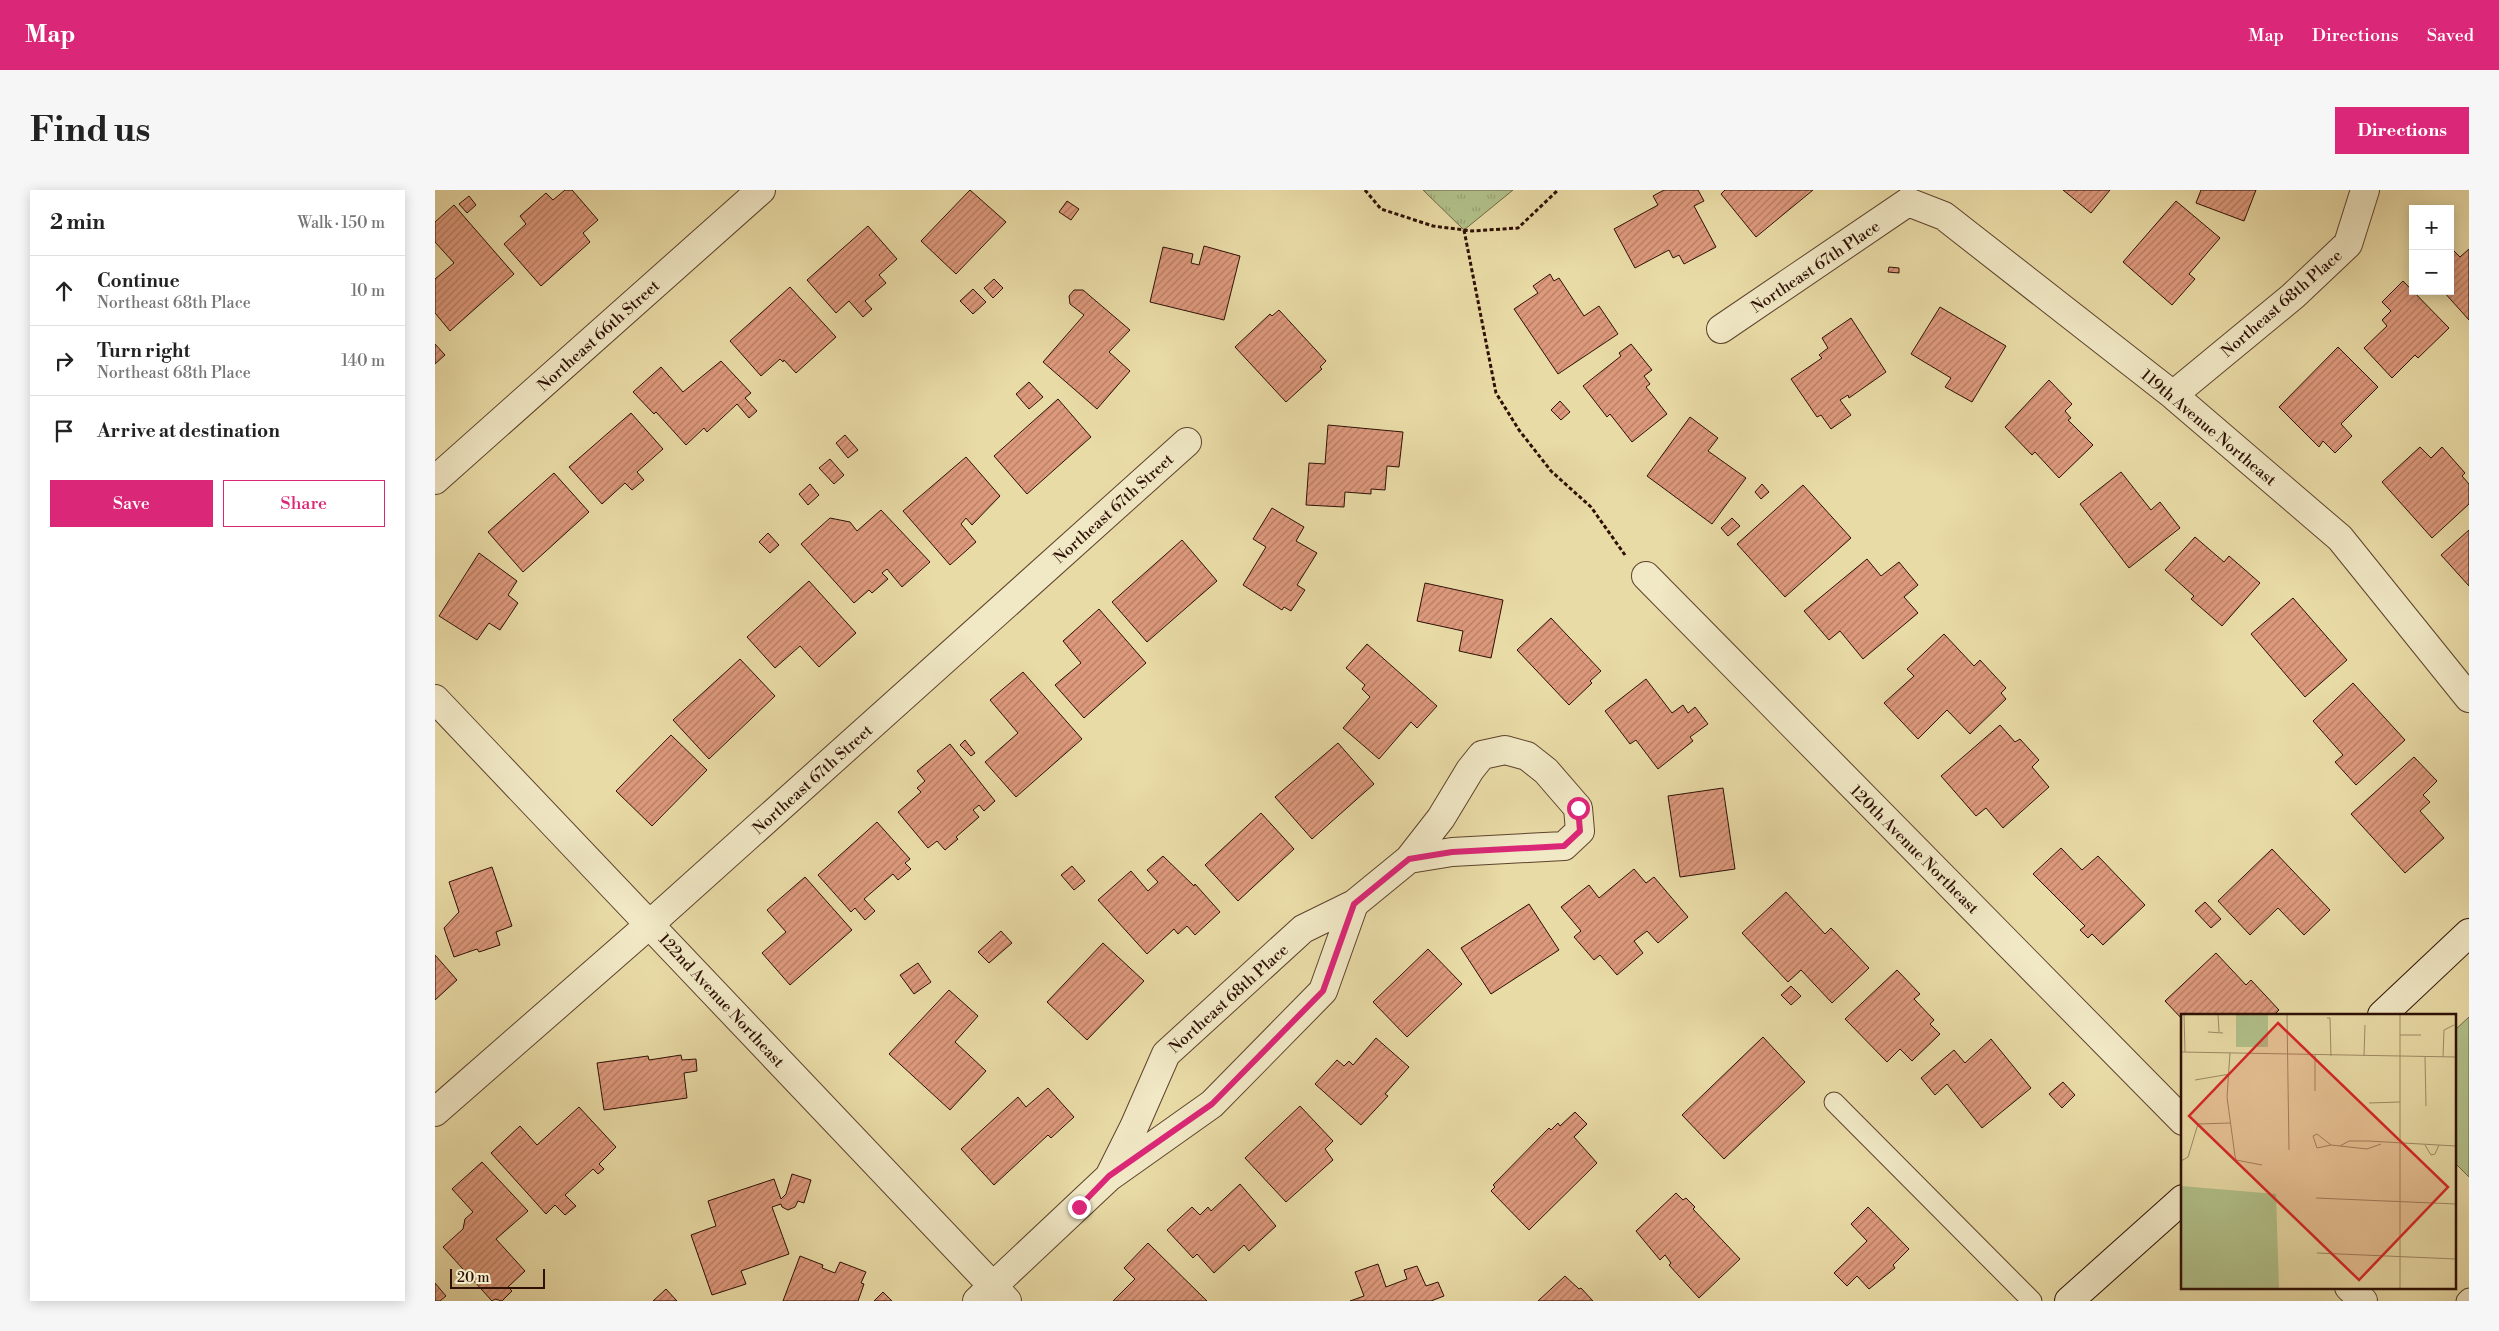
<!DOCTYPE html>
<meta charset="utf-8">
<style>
body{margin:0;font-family:"Libre Bodoni",serif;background:#f6f6f6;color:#222}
.controls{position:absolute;right:15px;top:15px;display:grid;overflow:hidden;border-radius:0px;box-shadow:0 2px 12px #0003}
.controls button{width:45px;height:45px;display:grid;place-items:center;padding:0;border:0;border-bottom:1px solid #e0e0e0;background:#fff;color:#222;font:25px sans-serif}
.scale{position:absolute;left:15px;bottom:12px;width:95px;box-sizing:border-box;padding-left:5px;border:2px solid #2e1005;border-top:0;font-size:14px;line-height:18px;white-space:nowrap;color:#2e1005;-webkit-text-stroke:4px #f1e8c5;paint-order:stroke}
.stop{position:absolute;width:15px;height:15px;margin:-11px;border:4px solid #db2777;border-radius:50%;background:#fff}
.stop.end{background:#db2777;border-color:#fff;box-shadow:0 1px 5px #0008}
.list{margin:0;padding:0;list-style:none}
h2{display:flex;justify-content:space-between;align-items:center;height:65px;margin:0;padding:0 20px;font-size:21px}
h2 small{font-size:16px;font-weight:400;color:#767676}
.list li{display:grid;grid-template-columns:32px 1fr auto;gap:15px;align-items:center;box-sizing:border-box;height:70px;padding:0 20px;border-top:1px solid #e0e0e0}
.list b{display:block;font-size:19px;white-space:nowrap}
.list p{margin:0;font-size:16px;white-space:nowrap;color:#767676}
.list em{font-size:16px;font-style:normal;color:#767676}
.actions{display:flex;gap:10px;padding:15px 20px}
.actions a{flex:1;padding:11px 0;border:1px solid #db2777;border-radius:0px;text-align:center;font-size:18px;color:#db2777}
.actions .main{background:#db2777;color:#fff}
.icon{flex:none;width:28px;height:28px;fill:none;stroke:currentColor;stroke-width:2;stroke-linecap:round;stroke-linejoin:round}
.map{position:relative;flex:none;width:2034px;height:1111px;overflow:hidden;border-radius:0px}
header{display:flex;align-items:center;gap:30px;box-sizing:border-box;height:70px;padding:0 25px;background:#db2777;color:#fff}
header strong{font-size:24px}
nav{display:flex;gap:28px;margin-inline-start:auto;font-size:18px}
.intro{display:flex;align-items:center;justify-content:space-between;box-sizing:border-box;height:120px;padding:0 30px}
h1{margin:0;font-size:35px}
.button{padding:12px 22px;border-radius:0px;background:#db2777;color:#fff;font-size:18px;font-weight:700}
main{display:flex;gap:30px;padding:0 30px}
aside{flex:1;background:#fff;border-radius:0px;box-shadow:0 2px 12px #0003}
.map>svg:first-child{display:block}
.park{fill:url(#park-tufts);stroke:#706848}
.pitch{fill:#b2c18a;stroke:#706848}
.building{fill:url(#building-hatch);stroke:#2e1005}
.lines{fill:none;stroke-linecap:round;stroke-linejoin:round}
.service-casing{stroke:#5d432d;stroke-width:21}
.minor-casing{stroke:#5d432d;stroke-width:30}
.tertiary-casing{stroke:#5d432d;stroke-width:30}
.secondary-casing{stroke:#2e1005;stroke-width:30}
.path{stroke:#2e1005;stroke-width:3;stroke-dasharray:4 2.5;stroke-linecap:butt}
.service{stroke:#f1e8c5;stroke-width:19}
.minor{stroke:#f1e8c5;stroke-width:28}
.tertiary{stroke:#f1e8c5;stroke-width:28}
.secondary{stroke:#f1e8c5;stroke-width:28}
.route{stroke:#db2777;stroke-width:6}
.labels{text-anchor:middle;stroke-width:4;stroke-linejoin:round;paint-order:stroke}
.street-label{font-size:16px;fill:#2e1005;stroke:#f1e8c5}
.inset-road{fill:none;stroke:#9e8a66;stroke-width:1}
.view{fill:#d62828;fill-opacity:0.15;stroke:#d62828;stroke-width:2.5}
.inset-edge{fill:none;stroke:#2e1005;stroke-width:2.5}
</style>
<header>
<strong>Map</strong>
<nav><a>Map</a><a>Directions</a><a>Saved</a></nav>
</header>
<div class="intro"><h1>Find us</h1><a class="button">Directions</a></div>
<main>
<aside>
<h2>2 min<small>Walk · 150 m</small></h2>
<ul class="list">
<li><svg class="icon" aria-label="ahead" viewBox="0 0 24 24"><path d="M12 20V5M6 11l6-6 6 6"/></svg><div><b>Continue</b><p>Northeast 68th Place</p></div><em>10 m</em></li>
<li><svg class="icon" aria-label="right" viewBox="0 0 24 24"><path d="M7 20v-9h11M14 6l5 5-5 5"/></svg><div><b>Turn right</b><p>Northeast 68th Place</p></div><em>140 m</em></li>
<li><svg class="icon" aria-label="arrive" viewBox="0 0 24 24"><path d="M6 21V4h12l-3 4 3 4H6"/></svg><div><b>Arrive at destination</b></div></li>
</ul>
<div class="actions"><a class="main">Save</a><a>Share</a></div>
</aside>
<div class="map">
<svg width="2034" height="1111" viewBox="0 0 2034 1111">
<defs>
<pattern id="park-tufts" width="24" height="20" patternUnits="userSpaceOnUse" patternTransform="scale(1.25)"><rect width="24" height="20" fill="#b2c18a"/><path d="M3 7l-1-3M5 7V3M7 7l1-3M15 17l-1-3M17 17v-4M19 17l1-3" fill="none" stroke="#99a576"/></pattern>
<pattern id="building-hatch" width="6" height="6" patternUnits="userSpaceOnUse" patternTransform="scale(1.25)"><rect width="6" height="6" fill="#dd997c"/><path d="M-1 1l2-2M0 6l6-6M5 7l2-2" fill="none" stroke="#b47b64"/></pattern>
</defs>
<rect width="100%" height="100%" fill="#e9dba6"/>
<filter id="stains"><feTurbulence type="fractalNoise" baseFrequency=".004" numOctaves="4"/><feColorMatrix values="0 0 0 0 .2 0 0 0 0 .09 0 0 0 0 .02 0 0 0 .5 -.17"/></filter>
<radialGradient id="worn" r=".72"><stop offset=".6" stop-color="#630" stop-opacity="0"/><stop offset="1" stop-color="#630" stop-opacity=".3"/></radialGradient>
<path class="park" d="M988,0H1078L1029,40Z"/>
<path class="pitch" d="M2034,827V987L2020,973V840Z"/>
<path class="building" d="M130,0H137L163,30L148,43L155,52L106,96L69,54L91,34L85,26L111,3L118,10Z
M535,0L571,32L521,84L486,51Z
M1229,0H1263L1269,11L1259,16L1281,57L1249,74L1244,65L1238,68L1234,60L1200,78L1179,39L1223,15L1218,6Z
M1290,0H1378L1321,47L1286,4Z
M1628,0H1675L1656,23Z
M1766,0H1821L1809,31L1761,13Z
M34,6L41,15L32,23L24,14Z
M632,11L644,19L636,30L624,22Z
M1741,11L1785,48L1754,84L1760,89L1737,115L1688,72Z
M19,15L79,84L15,141L0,123V89L19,73L0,52V32Z
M433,36L462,69L444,85L451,93L430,111L437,119L428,127L414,111L401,123L372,90Z
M769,56L805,66L789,130L715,112L728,57L758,64L756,73L764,75Z
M2015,57L2025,67L2034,59V130L2008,101H2015Z
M1454,77L1464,78V83L1453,82Z
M1115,84L1119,91L1124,88L1149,126L1164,116L1183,144L1123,184L1079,119L1103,103L1098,96Z
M559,89L568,98L558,108L549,98Z
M1968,91L2014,138L1983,168L1980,165L1957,188L1929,158L1952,136L1947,130L1956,121L1947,112Z
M355,97L401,147L361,183L349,170L348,172L345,169L326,186L295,151Z
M538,99L551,112L538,124L525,111Z
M639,100H648L695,140L674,162L695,181L662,219L608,172L649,125L635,114L634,106Z
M1505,117L1571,156L1537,212L1510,197L1516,188L1476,164Z
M844,120L891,171L885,177L887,179L851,212L800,157L835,124L837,126Z
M1416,128L1451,182L1414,208L1413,205L1405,210L1416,225L1396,239L1386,225L1382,227L1356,189L1387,168L1384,165L1393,158L1387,148Z
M0,154L10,165L0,174Z
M1196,154L1217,180L1209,186L1215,194L1211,197L1232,224L1197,252L1175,224L1172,227L1148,196L1186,166L1184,163Z
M1903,157L1943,197L1906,234L1917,246L1900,263L1888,251L1884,257L1844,217Z
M286,171L316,203L310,208L322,221L314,228L302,214L272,242L269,238L251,255L221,222L219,224L198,202L226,177L248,202Z
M1614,190L1637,214L1630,221L1636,228L1633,230L1658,255L1624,288L1600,262L1597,265L1570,237Z
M594,192L608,207L594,219L581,204Z
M623,209L656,247L592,304L559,266Z
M1125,211L1135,222L1126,230L1116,220Z
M196,223L228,259L202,282L209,290L197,300L190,293L167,314L134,277Z
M1255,227L1283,248L1273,261L1311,288L1277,334L1212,286Z
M893,235L968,242L964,277L952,276L950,300L936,299V304L910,302L909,317L871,315L874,273L890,274Z
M410,245L423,260L413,268L401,253Z
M1985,257L1996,268L2007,257L2030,283L2027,286L2034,294V314L1997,348L1947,292Z
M531,267L565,306L537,335L531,328L526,334L541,352L515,375L468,321Z
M395,269L409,285L399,294L384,278Z
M1686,282L1716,320L1725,312L1745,338L1694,378L1645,314Z
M119,283L154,322L88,382L53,342Z
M375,294L384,305L373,315L364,304Z
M1327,294L1334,302L1326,309L1320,302Z
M1368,295L1416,348L1350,407L1302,354Z
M837,318L869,337L861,351L882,363L862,395L870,400L856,421L849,417L847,420L808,395L831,357L818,349Z
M446,320L495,372L467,397L452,379L447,383L453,389L437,403L434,400L419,413L366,354L395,328L415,332L422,341Z
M1297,328L1305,336L1293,346L1286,338Z
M2034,340V396L2006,365Z
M333,343L344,355L335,363L324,352Z
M1760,347L1789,372L1794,366L1825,393L1787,436L1756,409L1759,406L1730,380Z
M747,350L782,391L712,452L677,412Z
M44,363L82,391L73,405L83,413L65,440L54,433L42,450L4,426Z
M1432,369L1446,386L1464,372L1483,395L1469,407L1483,423L1428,469L1405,441L1394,450L1369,421Z
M374,391L421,443L384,477L365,456L340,478L312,447Z
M990,393L1068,410L1056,468L1024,461L1028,441L982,431Z
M1858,408L1912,470L1870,507L1816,444Z
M664,419L711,473L649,528L620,495L646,473L628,451Z
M1116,428L1166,481L1155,491L1157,493L1134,515L1082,460Z
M1509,444L1539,476L1545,470L1571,498L1566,503L1571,509L1535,544L1512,520L1483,549L1449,513L1479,486L1472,479Z
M932,454L1002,516L982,538L976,532L944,569L908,538L935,507L927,499L930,495L911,478Z
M305,469L340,506L274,569L238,530Z
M588,482L647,549L581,607L550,572L583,543L555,510Z
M1211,489L1237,523L1248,515L1253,523L1260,517L1273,534L1255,547L1258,551L1223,579L1201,550L1195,554L1170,521Z
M1918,493L1970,550L1921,595L1900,572L1908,565L1878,531Z
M1565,535L1580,552L1585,549L1604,570L1597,577L1614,597L1568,638L1551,618L1541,626L1506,586Z
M236,545L272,580L217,636L181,601Z
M530,550L540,563L536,566L525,555Z
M903,553L939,594L877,649L840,607Z
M515,554L560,611L549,621L544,615L538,620L544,627L521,647L523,649L510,660L502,651L493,658L463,622L486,602L482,598L490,591L482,581Z
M1979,567L2002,591L1988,605L1995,612L1985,621L2009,648L1970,683L1916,624Z
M1288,598L1300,679L1245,687L1233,606Z
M826,623L859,659L803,711L770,675Z
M442,632L475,669L470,673L476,679L463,690L458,684L429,709L440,721L430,730L420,718L416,722L383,685Z
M1626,658L1647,680L1663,666L1710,715L1668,755L1657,744L1653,748L1645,740L1650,736L1598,684Z
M1837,659L1895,720L1869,745L1843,718L1815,745L1783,711Z
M728,666L759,696L760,694L785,722L760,745L752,736L743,744L739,739L712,764L663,710L696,681L713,701L723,692L712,680Z
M637,676L650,691L639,700L626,685Z
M57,677L77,736L61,742L65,755L44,762L42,759L19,767L9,738L24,722L14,692Z
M1199,679L1211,693L1219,687L1253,727L1223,753L1212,741L1199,751L1208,763L1182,785L1165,765L1159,770L1139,747L1146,741L1126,717L1154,695L1164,708Z
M370,687L417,740L355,795L327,763L351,742L332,720Z
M1351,702L1390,744L1396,738L1434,778L1397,813L1366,780L1353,792L1307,743Z
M1770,712L1786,729L1776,738L1760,721Z
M1094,714L1124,760L1056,804L1026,758Z
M566,741L577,753L554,773L543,762Z
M668,753L709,791L652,850L612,812Z
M993,759L1027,794L972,847L938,812Z
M1781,763L1811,795L1816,790L1844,820L1839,825H1748V830L1730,811Z
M0,765L22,790L0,810Z
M483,773L496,792L479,804L465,785Z
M1462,780L1485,804L1479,809L1499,830L1495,834L1505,844L1477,871L1465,859L1452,872L1410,829Z
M1356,796L1366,806L1356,815L1346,805Z
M514,800L543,826L520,852L551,881L515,920L454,864Z
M1328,847L1370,892L1289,969L1247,925Z
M941,848L974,877L950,904L953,906L926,935L880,894L902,870L909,876L914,871L918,875Z
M1556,849L1596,898L1547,938L1512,894L1500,905L1486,888L1519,860L1530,873Z
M246,865L247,870L261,869L262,881L249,883L252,908L169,920L162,873L213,866L214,870Z
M1628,892L1640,905L1627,918L1614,904Z
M613,898L639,927L616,948L613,945L559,995L526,959L583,907L591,917Z
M865,916L898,951L890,959L898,970L851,1012L810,968Z
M144,917L181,957L164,974L169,979L163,984L158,979L130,1005L141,1016L130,1025L120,1015L111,1024L56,963L85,936L102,955Z
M1140,922L1152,934L1139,947L1162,973L1094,1040L1056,1001L1060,997L1058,995L1114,938L1116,940L1123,933L1125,936Z
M47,972L93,1021L61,1049L90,1081L73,1097L77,1101L67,1111L60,1109L57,1111L8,1057L28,1039L30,1029L38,1022L17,999Z
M357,984L376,990L369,1013L363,1011L360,1017L353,1020L347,1017L346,1014L337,1017L354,1064L306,1081L311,1094L277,1105L256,1045L281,1036L273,1011L339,989L346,1009L351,1004Z
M805,994L841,1036L814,1061L809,1055L779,1083L762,1064L758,1068L732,1040L757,1017L765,1025L773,1017L776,1021Z
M1241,1003L1248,1010L1251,1008L1260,1017L1258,1019L1305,1069L1264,1108L1234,1075L1236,1073L1230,1065L1225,1070L1201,1041Z
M1433,1017L1474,1059L1458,1075L1460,1078L1434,1099L1422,1086L1412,1096L1399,1083L1432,1051L1416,1034Z
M713,1053L772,1111H678L700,1089L689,1078Z
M365,1066L388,1075L387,1078L400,1083L405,1072L431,1082L426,1093L429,1094L423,1111H348Z
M943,1074L951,1097L972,1089L969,1080L982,1076L991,1096L1003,1092L1009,1106L996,1111H915L929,1106L920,1082Z
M1130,1086L1144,1099L1146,1098L1158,1111H1103Z
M0,1093L11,1106L5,1111H0Z
M231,1099L242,1111H218Z
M448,1102L457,1111H439Z"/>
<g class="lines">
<defs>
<path id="service" d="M1399,912L1597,1111
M2031,1111L2034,1108"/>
<path id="minor" d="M1286,139L1473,12L1509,26L1738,205L1905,348L2034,508
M1738,205L1858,106L1913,54L1930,0
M0,290L326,0
M1211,386L1748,931
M0,922L215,734L752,252
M674,987L699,937L731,864L868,739L919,714L974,669L1006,628L1035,580L1047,565L1070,560L1092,566L1111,581L1143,618L1145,641L1129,656L1017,662L974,669
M1914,1097L1928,1111
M542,1111L674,987L777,914L888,801L919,714"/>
<path id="tertiary" d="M0,509L572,1111"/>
<path id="secondary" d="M1947,825L2034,743
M1634,1111L1748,1009"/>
</defs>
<use href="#service" class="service-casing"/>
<use href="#minor" class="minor-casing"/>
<use href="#tertiary" class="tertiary-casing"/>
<use href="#secondary" class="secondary-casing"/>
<path class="path" d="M930,0L946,19L998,36L1037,41L1083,38L1123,0
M1029,40L1061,203L1084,240L1116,281L1156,317L1190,365"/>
<use href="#service" class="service"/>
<use href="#minor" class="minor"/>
<use href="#tertiary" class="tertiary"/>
<use href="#secondary" class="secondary"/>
</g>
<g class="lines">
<path class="route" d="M644,1017L674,986L777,914L888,801L919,714L974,669L1017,662L1129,656L1145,641L1143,618"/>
</g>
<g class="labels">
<g class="street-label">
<text transform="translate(1380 76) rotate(-34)" y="6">Northeast 67th Place</text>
<text transform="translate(1846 113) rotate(-41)" y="6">Northeast 68th Place</text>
<text transform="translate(163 145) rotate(-42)" y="6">Northeast 66th Street</text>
<text transform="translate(1774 237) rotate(40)" y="6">119th Avenue Northeast</text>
<text transform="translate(678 318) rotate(-42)" y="6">Northeast 67th Street</text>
<text transform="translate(377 589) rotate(-42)" y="6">Northeast 67th Street</text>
<text transform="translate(1480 659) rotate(45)" y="6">120th Avenue Northeast</text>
<text transform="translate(793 808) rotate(-42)" y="6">Northeast 68th Place</text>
<text transform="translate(287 810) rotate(47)" y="6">122nd Avenue Northeast</text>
</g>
</g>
<g transform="translate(1746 824)">
<rect width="275" height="275" fill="#e9dba6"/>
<path d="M0,172L95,180L98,275H0Z" fill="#b2c18a"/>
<path d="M55,0H87V33H55Z" fill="#b2c18a"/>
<path class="inset-road" d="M3,0L4,38M37,0L38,18M106,0L108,136M219,0V275M146,4H149L150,42M27,18L42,19M219,21H240M0,38L275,43M49,39L46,83L54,142L55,146L81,151M134,41V77M183,42L184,11M244,43L245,92M262,43L263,16L273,11M14,66L49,60M188,89L219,88M150,131L136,120L132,122L136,134L150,131L186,135L200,130M244,131L250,141L254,140L258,131M159,132L168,127H187L275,132M0,147L7,143L17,110L49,109M135,184L275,190M136,239L275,245"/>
<path class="view" d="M97,9L267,173L178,266L8,102Z"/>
<rect width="275" height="275" class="inset-edge"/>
</g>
<rect width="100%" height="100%" filter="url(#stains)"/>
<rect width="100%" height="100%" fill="url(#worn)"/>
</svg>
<div class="controls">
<button>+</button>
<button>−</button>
</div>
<div class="scale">20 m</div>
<div class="stop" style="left:1143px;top:618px"></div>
<div class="stop end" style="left:644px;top:1017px"></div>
</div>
</main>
